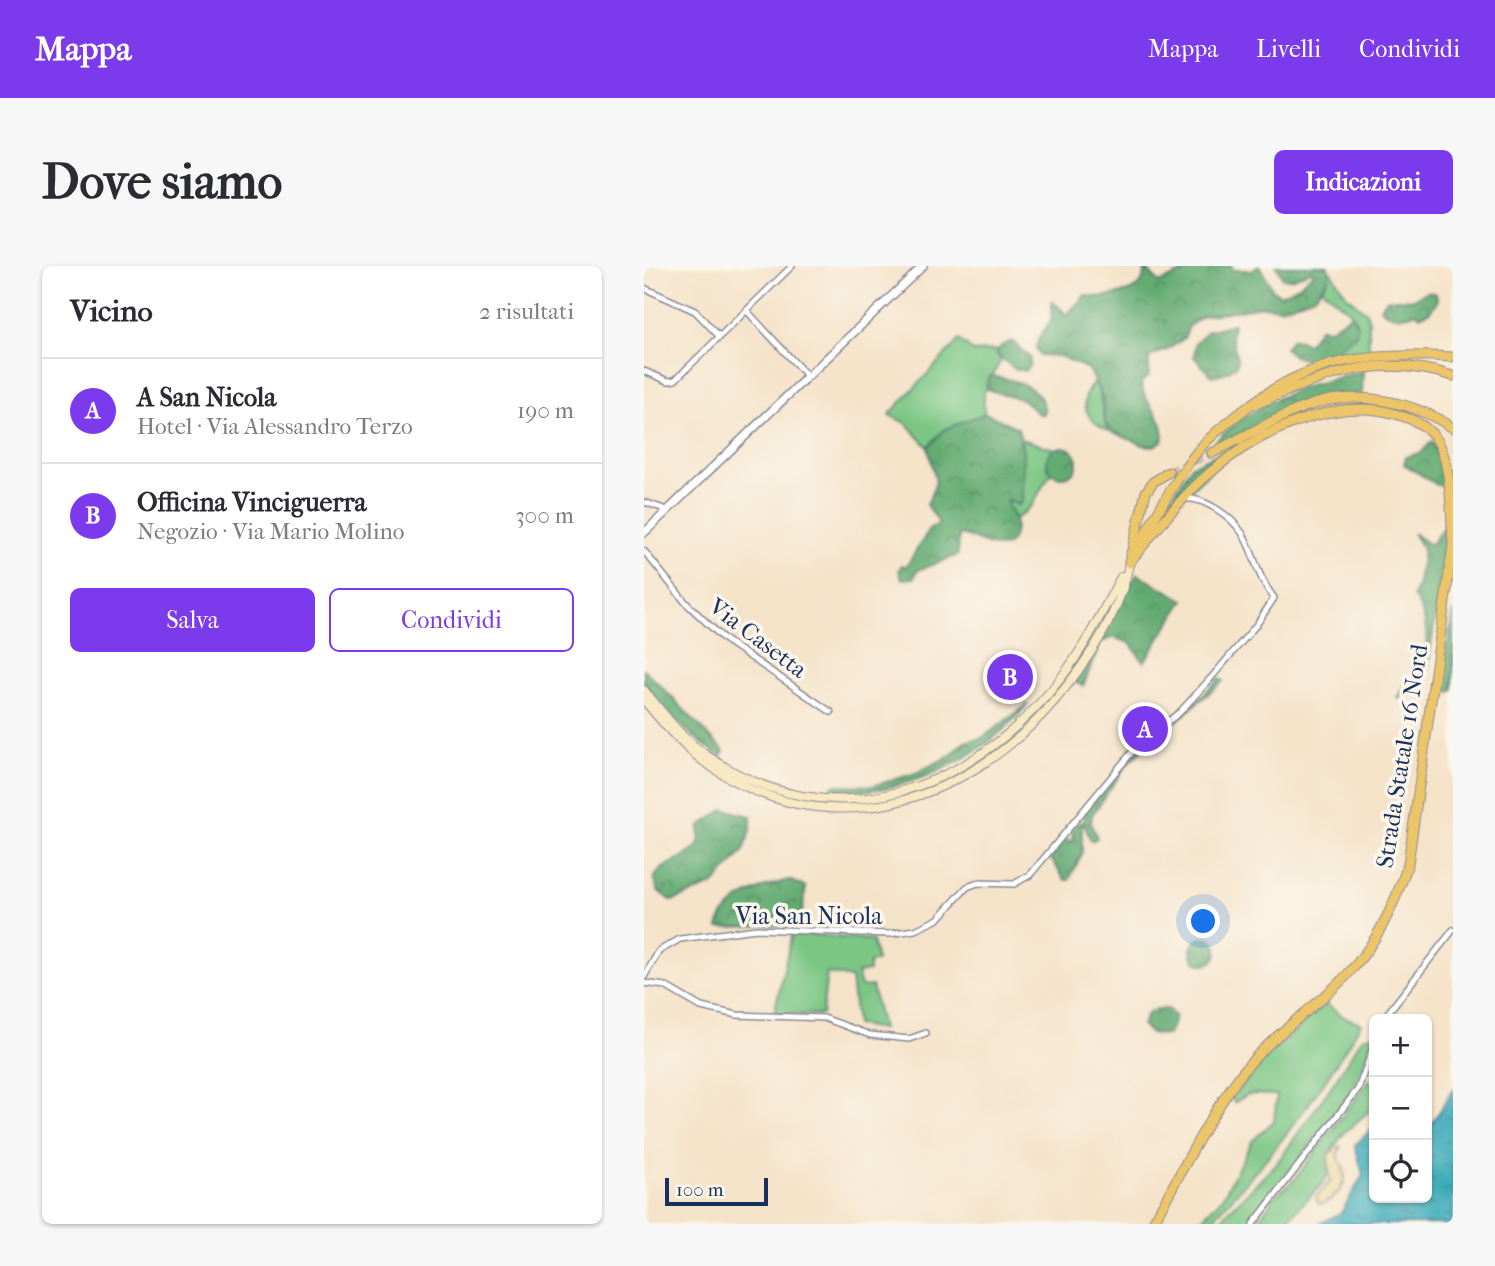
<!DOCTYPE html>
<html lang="it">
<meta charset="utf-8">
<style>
body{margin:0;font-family:"IM FELL French Canon",serif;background:#f7f7f7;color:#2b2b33}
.controls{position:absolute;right:21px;bottom:21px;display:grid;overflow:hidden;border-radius:10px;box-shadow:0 2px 5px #0004}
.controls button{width:63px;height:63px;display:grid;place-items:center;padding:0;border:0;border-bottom:2px solid #e1e1e2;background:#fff;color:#2b2b33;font:35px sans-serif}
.scale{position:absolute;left:21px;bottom:18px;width:103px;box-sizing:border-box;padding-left:7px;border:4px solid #1b2f5e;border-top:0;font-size:19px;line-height:24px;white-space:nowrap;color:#1b2f5e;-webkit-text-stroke:5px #fbf7ec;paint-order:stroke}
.you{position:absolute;left:560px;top:656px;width:24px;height:24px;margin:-18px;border:5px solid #fff;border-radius:50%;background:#1a73e8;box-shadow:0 0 0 10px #1a73e833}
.badge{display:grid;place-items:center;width:46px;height:46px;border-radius:50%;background:#7c3aed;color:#fff;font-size:23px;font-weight:700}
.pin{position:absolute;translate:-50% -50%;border:4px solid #fff;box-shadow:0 2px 7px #0006}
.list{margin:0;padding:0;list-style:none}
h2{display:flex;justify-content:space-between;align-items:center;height:91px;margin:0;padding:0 28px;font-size:30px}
h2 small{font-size:23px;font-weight:400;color:#7c7c81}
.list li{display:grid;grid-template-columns:46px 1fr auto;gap:21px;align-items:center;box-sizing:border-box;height:105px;padding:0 28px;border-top:2px solid #e1e1e2}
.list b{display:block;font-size:26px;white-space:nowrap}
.list p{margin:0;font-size:23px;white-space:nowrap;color:#7c7c81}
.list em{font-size:23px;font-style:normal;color:#7c7c81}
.actions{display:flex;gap:14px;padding:21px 28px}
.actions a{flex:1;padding:16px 0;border:2px solid #7c3aed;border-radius:10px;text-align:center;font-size:24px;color:#7c3aed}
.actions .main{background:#7c3aed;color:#fff}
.icon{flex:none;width:38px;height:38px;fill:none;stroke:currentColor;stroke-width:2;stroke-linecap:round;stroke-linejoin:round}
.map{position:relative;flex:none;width:809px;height:958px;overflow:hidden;border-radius:10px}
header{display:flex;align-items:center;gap:42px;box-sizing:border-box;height:98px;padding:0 35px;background:#7c3aed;color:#fff}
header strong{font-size:33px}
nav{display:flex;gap:38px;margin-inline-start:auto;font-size:24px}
.intro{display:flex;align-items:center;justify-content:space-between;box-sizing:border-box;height:168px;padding:0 42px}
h1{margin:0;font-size:49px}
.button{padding:18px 32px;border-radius:10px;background:#7c3aed;color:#fff;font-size:24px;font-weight:700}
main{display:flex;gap:42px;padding:0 42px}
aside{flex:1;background:#fff;border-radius:10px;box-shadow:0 2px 5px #0004}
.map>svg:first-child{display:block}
.grass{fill:#7bc684;stroke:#4b7a71;stroke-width:2}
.forest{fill:url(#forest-crowns);stroke:#406d68;stroke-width:2}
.sand{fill:url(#sand-dots);stroke:#84847e;stroke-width:2}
.water{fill:url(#water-ripples);stroke:#2b6c8c;stroke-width:2}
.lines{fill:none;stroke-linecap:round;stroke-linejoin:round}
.primary-tunnel{stroke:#c9bfb4;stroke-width:9;stroke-dasharray:9 4.5;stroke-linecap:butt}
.minor-casing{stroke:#888994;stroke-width:8}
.tertiary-casing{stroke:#888994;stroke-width:10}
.secondary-casing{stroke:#888994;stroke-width:10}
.primary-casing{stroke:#888994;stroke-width:11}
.minor{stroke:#fff;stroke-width:5}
.tertiary{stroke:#fff;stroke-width:7}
.secondary{stroke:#f8e8c3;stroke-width:8}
.primary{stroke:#edc569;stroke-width:9}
.labels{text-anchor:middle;stroke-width:7;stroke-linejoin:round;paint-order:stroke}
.street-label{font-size:24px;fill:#1b2f5e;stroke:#fbf7ec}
</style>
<header>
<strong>Mappa</strong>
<nav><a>Mappa</a><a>Livelli</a><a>Condividi</a></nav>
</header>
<div class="intro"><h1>Dove siamo</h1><a class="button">Indicazioni</a></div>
<main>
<aside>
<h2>Vicino<small>2 risultati</small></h2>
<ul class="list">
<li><span class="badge">A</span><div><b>A San Nicola</b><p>Hotel · Via Alessandro Terzo</p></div><em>190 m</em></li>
<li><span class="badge">B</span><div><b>Officina Vinciguerra</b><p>Negozio · Via Mario Molino</p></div><em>300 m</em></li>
</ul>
<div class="actions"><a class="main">Salva</a><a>Condividi</a></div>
</aside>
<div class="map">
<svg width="809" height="958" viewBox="0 0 809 958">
<defs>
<pattern id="forest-crowns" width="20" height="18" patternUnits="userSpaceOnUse" patternTransform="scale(1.75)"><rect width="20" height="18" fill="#64ab72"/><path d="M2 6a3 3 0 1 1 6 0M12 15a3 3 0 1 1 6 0" fill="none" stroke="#528c61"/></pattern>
<pattern id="sand-dots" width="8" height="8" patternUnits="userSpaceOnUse" patternTransform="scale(1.75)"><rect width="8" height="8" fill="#eeda9e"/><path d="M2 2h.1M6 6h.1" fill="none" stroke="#ccbb8a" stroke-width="1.8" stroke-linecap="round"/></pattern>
<pattern id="water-ripples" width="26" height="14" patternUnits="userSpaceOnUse" patternTransform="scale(1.75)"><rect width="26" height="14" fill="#3baab9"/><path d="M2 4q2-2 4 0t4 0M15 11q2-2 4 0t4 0" fill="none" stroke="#318b9a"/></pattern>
</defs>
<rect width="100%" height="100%" fill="#fbf7ec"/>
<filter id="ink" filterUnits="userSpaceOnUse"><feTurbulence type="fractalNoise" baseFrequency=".0143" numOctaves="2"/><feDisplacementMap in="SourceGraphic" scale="14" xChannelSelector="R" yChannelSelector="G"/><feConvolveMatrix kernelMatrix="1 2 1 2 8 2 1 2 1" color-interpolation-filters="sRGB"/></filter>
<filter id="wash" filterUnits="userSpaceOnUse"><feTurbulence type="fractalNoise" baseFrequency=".00686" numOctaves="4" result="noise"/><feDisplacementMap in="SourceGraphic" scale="28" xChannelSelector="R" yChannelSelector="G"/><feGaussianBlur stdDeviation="1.57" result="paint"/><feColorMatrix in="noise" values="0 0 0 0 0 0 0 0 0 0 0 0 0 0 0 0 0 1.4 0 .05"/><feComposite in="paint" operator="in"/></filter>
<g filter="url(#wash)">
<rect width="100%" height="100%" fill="#f5e3c9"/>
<path class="grass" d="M685,3L703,30L722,46L725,55V90L676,99C689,83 702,78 713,59L707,46L678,23L684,13Z
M315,74L330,86L354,84L352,88L357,94L340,126V148L301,163L284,181L262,157L245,149Z
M451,115C458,131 457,150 467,165C442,156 432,136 451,115Z
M377,173L411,183L406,187L404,201L409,206C391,225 399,235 371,253L363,240V233L373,239L378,234Z
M148,667L228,674L233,695L225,697V705L213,707L217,721L228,720L238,763L212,759L207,712L183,707L178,749L130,748Z
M682,738L700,751L717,757C672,835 626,892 564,958H552L579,931L608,875L630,855L633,829L604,828L590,837L588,833L620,792Z
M730,768C713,845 644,894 605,958H572L633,897L689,818L718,772Z
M725,814L730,821V845H725L701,866L684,889V906L680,916L639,958H611L632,929L651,913Z"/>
<path class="forest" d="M562,0H588V4H608L615,0L629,24L636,29L655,20L669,7L668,4L647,13L639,12L632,0H684V13L671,30L637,42L618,40L559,50L545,60L540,72L525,83L505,91V110L497,116C498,139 526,153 518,175L510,180L499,179L467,165L461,157L458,131L444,103L416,90L396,89L392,83L394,74L407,54L408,35L423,49L441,29C455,33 486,29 497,17C500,13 500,6 501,1L515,17L546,3Z
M784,25L792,28L794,34L786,45L776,50L772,46C762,52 743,51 736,42L743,33H770Z
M708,48L713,59L712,69L684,89L676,99L650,90L641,82L648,73L664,78L675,62L686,63Z
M589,58L587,70L594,93L593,99L583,106L568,110L550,91L552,76L564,65Z
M368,75L386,92V99L381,105L371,103L352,88L357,80Z
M719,105L718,128L685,130L563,184C610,134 655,121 719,105Z
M346,110C368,113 402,120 400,148H394L380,134L345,124L342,119Z
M341,147L374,162L379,184L378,235L374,239L363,234C363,244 372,249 371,260C369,301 331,269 315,268L314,289L274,304L270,312L258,313L255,304L258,299L262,301L285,264L295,257L283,239L292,216L284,181L301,163Z
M788,175L795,191L800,219H793L760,198L762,191L778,186Z
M403 196a15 15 0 1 1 30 0a15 15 0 1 1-30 0Z
M582,184V190L523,246L521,242L548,199Z
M800,261L802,275L784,402L781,409L755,433L753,432C758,420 771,412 777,400C787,378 783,348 769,330L774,318L779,283L769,267L786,279Z
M493,308L540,334L500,396L486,377L469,371L457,376L439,420L430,415Z
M809,345V425L803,426L796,421Z
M0,403L80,485L77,490C46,472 23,445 0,418Z
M575,412L579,415L484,497L448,549L447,557L453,572L447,575L439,555L443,544L496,481L556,432Z
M384,438C337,495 259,530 185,526L189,519L229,520L272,507L306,490L321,476L338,472Z
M80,543L107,550V563L99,586L69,619L28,635L14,625L10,612C20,594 49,592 55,577C56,573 55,565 56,560Z
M434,557H438V588L425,614H421L407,593L420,573L428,576L429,562Z
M145,614L162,621L156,658L74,662C81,632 118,621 145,614Z
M547 685a13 13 0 1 1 26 0a13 13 0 1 1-26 0Z
M512,743H524L531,751L524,769L506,767L498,759L503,748Z"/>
<path class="sand" d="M692,881H697L694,887C694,894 698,897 700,904C704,919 689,937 675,938L672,931L686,916L684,889Z"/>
<path class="water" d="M809,823V958H675L697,947L719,909L711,879L727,864L730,865V932H783V866Z"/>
</g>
<g filter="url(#ink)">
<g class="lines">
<path class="primary-tunnel" d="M525,206L568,187"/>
<defs>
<path id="minor" d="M0,22L51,45L76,71
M103,45L164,111
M0,105L24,115L31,114L148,0
M0,236L23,244
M0,285L42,337L81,374L187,446
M0,711L15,685L36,673L112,663L245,668L271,664L294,653L323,621L334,617L370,618L386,609L493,480L536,446L567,412L613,358L630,332C602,296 615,269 571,242C560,236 552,232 540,233
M0,717L21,720L57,741L93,749L180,752L226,769L265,773L282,767
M739,753L809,664
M609,958L714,823L730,779"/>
<path id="tertiary" d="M0,267L279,0"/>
<path id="secondary" d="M0,424C19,447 37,472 62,489C188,576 328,527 417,412C441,381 458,346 477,311
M0,434C18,456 36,478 59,495C179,584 323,539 413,432C444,395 477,345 485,297"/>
<path id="primary" d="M612,138C680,109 734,86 809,110
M568,187C601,171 635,149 670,138C715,124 770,136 809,162
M496,277C514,246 531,214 553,186C567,168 584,157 601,143C666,91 728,86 809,91
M485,296L502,226L509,216L525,206
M485,297C511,266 536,232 567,206C612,167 689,131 748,147C765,152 783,158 793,174C808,198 807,251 809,279
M508,958C538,906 564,850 601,803C631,767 671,742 703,709C733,677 750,640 764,598L809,279"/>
</defs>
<use href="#minor" class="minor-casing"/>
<use href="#tertiary" class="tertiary-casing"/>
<use href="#secondary" class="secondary-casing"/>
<use href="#primary" class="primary-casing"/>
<use href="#minor" class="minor"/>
<use href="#tertiary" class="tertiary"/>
<use href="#secondary" class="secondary"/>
<use href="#primary" class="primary"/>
</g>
</g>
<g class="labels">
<g class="street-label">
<text transform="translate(114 372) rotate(37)" y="8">Via Casetta</text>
<text transform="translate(758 490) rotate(-81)" y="8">Strada Statale 16 Nord</text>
<text x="165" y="658">Via San Nicola</text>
</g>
</g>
</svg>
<div class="controls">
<button>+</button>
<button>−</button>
<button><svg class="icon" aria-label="locate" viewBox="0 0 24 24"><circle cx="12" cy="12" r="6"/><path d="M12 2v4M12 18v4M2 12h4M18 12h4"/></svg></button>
</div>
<div class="scale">100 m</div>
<div class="you"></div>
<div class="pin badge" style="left:501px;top:463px">A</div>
<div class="pin badge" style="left:366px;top:411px">B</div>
</div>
</main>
